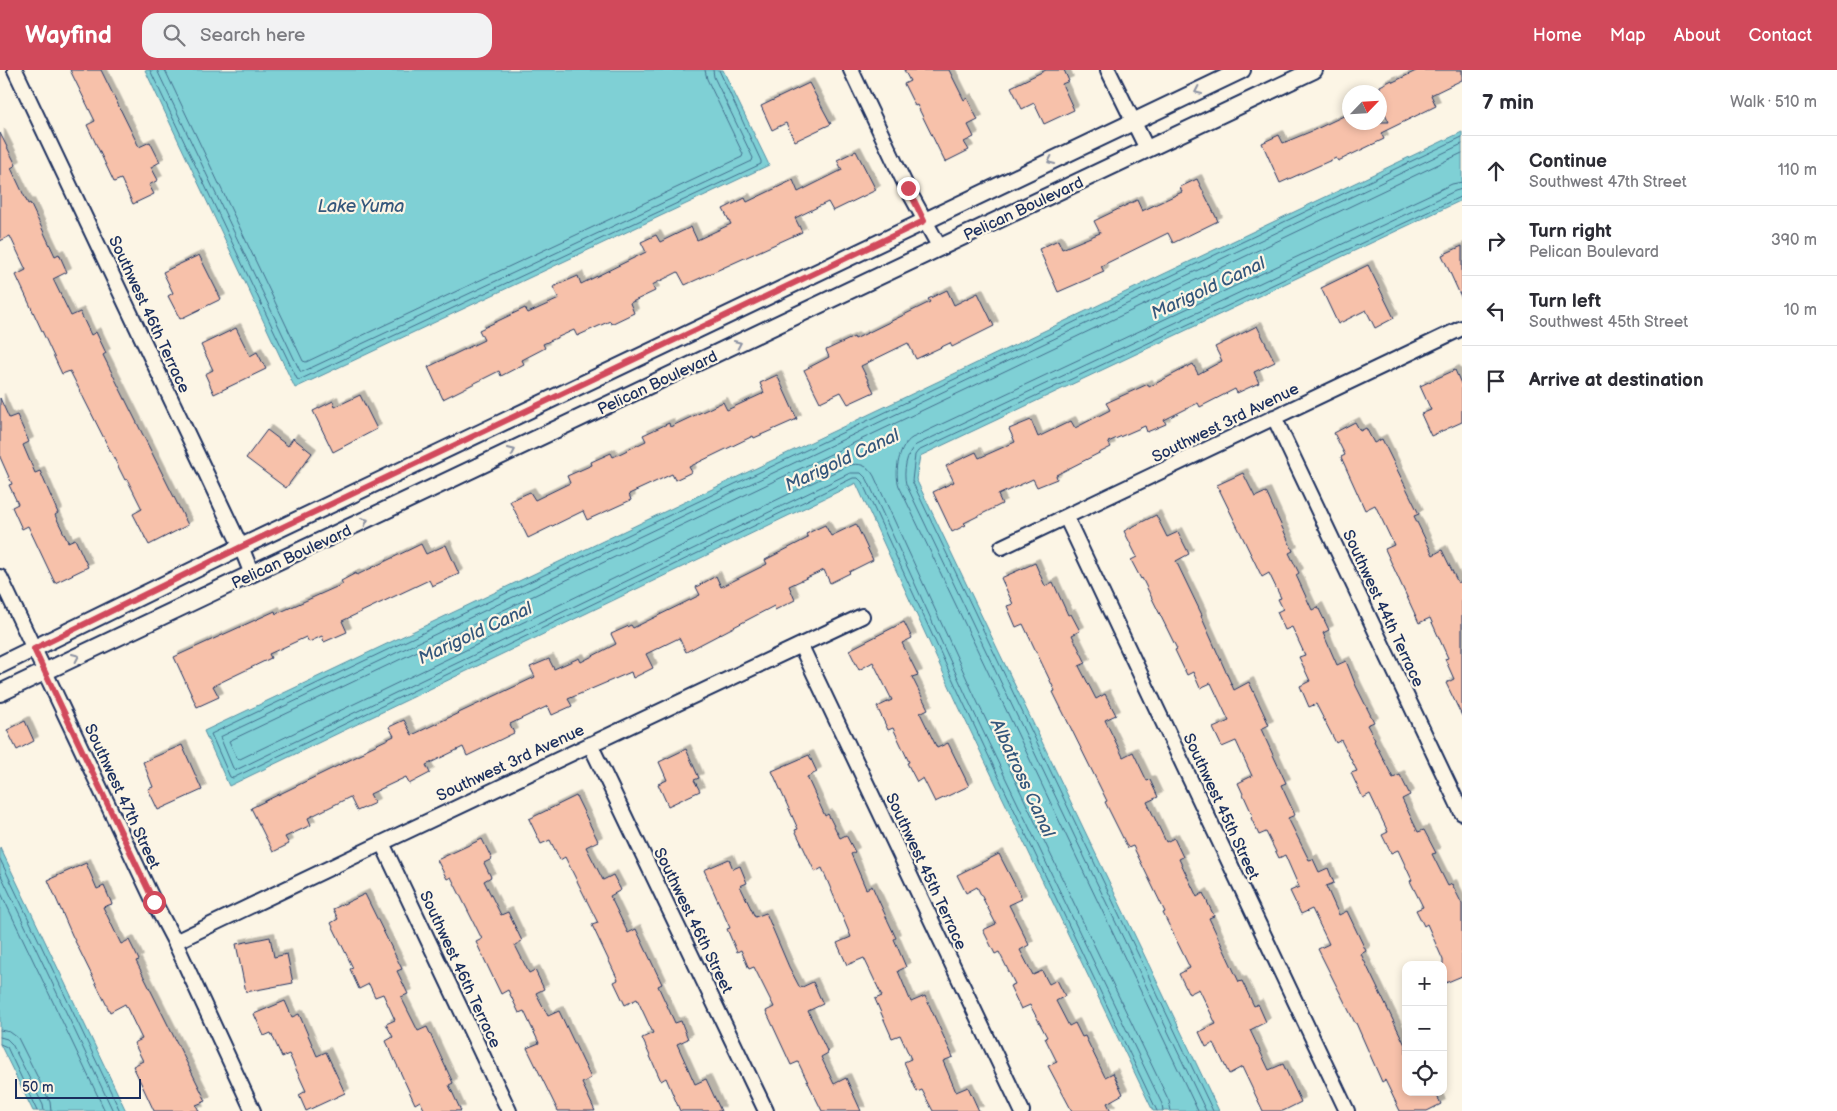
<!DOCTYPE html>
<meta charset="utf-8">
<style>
body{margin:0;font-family:"Balsamiq Sans",sans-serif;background:#f2f2f3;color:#2b2b33}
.controls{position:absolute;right:15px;bottom:15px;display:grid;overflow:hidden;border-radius:10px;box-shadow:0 2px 8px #0003}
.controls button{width:45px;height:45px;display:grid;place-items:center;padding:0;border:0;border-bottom:1px solid #e1e1e2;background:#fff;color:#2b2b33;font:25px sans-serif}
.compass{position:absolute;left:1342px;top:15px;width:45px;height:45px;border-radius:50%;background:#fff;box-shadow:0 2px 8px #0003;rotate:65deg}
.scale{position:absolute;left:15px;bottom:12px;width:126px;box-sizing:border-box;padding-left:5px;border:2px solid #1b2f5e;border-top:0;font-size:14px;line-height:18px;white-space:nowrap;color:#1b2f5e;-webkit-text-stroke:4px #fcf5e5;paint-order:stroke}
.stop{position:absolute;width:15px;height:15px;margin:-11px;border:4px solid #d1495b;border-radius:50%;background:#fff}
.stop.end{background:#d1495b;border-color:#fff;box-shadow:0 1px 5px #0008}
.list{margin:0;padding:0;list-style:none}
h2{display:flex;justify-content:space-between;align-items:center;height:65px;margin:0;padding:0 20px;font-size:21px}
h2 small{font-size:16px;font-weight:400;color:#7c7c81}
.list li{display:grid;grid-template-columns:32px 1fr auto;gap:15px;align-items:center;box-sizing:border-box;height:70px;padding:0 20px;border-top:1px solid #e1e1e2}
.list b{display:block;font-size:19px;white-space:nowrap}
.list p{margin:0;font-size:16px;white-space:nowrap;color:#7c7c81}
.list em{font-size:16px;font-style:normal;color:#7c7c81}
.icon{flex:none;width:28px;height:28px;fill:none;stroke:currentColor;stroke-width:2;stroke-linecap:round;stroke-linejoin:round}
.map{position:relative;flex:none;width:1462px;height:1041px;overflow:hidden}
header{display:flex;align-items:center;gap:30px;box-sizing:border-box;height:70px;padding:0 25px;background:#d1495b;color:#fff}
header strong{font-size:24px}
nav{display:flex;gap:28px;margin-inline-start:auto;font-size:18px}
.search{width:350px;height:45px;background:#f2f2f3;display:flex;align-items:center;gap:12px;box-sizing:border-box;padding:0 18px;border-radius:15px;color:#7c7c81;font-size:19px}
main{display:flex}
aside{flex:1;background:#fff}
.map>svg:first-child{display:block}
.water{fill:#7fd0d5;stroke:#5790a5}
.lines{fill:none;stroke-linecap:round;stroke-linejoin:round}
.shore{stroke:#436f8e;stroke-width:1}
.building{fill:#f7c1aa;stroke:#1b2f5e;filter:url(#shadow)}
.minor-casing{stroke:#1b2f5e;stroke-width:18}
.tertiary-casing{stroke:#1b2f5e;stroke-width:20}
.minor{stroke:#fcf5e5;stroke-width:14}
.tertiary{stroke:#fcf5e5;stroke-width:16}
.oneway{stroke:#8c92a2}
.route{stroke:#d1495b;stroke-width:6}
.labels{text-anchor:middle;stroke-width:4.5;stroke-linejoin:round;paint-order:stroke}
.street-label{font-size:16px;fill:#1b2f5e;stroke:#fcf5e5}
.water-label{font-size:18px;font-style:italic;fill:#34577c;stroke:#fcf5e5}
</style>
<header>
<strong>Wayfind</strong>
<div class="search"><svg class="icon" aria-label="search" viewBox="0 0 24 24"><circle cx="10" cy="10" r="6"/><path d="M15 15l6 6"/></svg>Search here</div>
<nav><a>Home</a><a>Map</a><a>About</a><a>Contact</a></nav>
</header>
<main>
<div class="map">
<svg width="1462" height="1041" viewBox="0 0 1462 1041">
<defs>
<filter id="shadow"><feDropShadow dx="4.5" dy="-4.5" stdDeviation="0" flood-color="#0004"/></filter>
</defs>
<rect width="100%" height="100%" fill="#fcf5e5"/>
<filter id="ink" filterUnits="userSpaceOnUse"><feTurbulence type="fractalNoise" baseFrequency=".02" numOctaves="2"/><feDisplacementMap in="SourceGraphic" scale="10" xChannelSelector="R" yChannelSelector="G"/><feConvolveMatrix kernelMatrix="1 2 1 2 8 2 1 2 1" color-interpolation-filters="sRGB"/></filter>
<g filter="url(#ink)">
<path class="water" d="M145,0H723L769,95L295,318Z
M1462,62V130L920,386L916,409L1219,1041H1153L959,637L856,413L229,716L204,661Z
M0,777L126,1041H33L0,974Z"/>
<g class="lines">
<path class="shore" d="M150,0L297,309L299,310L761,94V91L719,0
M157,0L300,301L302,302L752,91L753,88L714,7L713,0
M165,0L303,291L306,292L742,87L743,84L707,9L705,0
M0,789L120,1041
M0,803L113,1041
M0,821L105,1041
M0,960L10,962L18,968L50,1032L51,1041
M0,967L7,969L12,974L43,1035L44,1041
M0,974L7,977L37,1041
M1157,1041L964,634L862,412L858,408H853L233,708L230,707L211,664L1462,67
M1163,1041L1162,1034L969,632L867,409L861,403H850L236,700L233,698L220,667L1462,74
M1171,1041L1169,1031L976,629L874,406C868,395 859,392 847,396L240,689L237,688L229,671L1462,83
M1198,1041L899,416C894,402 899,376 912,368L1452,114L1462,112
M1206,1041L906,414C903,403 906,382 916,375L1455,121L1462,119
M1213,1041L912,411L915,385L918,381L1462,126"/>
</g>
<path class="building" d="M70,0H101L139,77L150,72L160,92L151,97L158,110L149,115L154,124L133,134L121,109L114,112L87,55L95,51Z
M904,0H949L964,30L967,28L978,50L968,55L974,67L964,72L969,80L945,92L917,35L915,36L904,14L910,11Z
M1046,0H1064L1069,11L1062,14L1074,40L1044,54L1034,33L1022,39L1011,17Z
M1418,0H1462V10L1431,25L1436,36L1381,63L1384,69L1338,91L1336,88L1280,113L1262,73L1279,65L1283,73L1312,61L1350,43V52H1389L1380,33V16L1392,10L1393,12Z
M809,13L831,54L795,71L786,53L772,60L761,36Z
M0,63L16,95L11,98L28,134L30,133L55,186L59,184L67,202L53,209L71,246L80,242L91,265L96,262L106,283L103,285L188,455L149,475L133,444L142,439L127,409L125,410L70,301L62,304L16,205L26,200L10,166L0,171Z
M856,81L876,120L833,141L828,132L795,148L802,162L685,215L678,202L652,215L655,221L630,233L634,243L611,254L610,251L577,266L574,260L543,274L545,278L522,290L524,294L501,306L499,301L443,329L428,297L484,270L479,260L525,238L528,243L559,229L553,217L578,206L581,214L646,182L641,172L656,165L660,172L691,157L697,170L731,154L723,139L745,128L747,132L793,110L798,122L842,100L837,90Z
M1197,109L1218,151L1173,173L1168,163L1101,196L1104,202L1058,222L1039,179L1058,170L1062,179L1100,163L1094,151L1137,130L1142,141L1182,122L1180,117Z
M1462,176V229L1442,185Z
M199,185L221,229L180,249L168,226L173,223L163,202Z
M1368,195L1394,248L1375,258L1366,240L1338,254L1321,218Z
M947,220L954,235L978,223L994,256L952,277L950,273L916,289L908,273L861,296L874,322L848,334L841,322L820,332L804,300L829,287L826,280L854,267L855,269L930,232L928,229Z
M1257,256L1275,292L1254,302L1259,313L1237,323L1235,319L1200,337L1198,333L1164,350L1166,354L1147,362L1145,356L1108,372L1111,377L1056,405L1057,409L1037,417L1033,409L998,425L1002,434L964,453L966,455L952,462L933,422L954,412L946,396L976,382L979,388L1015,372L1009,359L1031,350L1038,367L1071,351L1075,358L1110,340L1106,333L1148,314L1149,317L1193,294L1198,304L1222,291L1215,277Z
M236,258L250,286L257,282L266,299L214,324L205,304L213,300L201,275Z
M1455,300L1462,316V352L1431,366L1421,344L1431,340L1420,316Z
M777,305L797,349L754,368L753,366L689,397L692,402L675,410L672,404L629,424L631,430L587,450L583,441L528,468L510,431L530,422L535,430L570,413L567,406L592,395L591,392L611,383L613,387L646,371L643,365L669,353L670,357L723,332L727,340L764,323L760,313Z
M360,325L377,359L333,382L313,341L333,331L335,337Z
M0,328L9,348L17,345L29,372L23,375L35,403L40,401L58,443L55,445L68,472L75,469L88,497L55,513L28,456L22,459L12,437L18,434L9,415L12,414L0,387Z
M1355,352L1360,361L1366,358L1374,373L1382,369L1419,444L1414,446L1433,485L1442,480L1458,513L1462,511V646L1446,613L1454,609L1445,589L1448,588L1430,548L1419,553L1385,479L1394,475L1375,435L1365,440L1341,387L1345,385L1334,363Z
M267,360L288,376L293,368L312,383L286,418L246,388Z
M1243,403L1255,427L1266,422L1293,481L1289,483L1299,503L1296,505L1312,540L1318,537L1329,560L1323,563L1337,595L1346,591L1356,616L1374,652L1367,655L1375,670L1374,671L1393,708L1400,705L1410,725L1402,729L1418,762L1424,760L1436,783L1432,784L1448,816L1452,814L1462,834V906L1443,914V890L1427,854L1424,856L1416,840L1423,837L1410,811L1412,810L1398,780L1391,783L1382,765L1388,762L1370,724L1363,728L1351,703L1357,701L1341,670L1336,673L1316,634L1309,637L1300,616L1310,611L1299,587L1305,585L1292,557L1285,560L1277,542L1283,539L1278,529L1281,528L1269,503L1262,507L1217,415Z
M1156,445L1167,467L1178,462L1189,484L1176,491L1202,545L1201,546L1234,620L1249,612L1269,655L1261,659L1286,713L1281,715L1295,745L1288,748L1309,790L1313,789L1319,802L1328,798L1334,813L1326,816L1339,845L1347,841L1366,881L1361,884L1406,977V1022H1435L1441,1034L1427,1041H1400L1385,1010L1382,1012L1356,953H1355L1318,879L1329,874L1312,839L1301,844L1290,821L1299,817L1285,785L1279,788L1266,762L1259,765L1251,748L1253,746L1238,713L1252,706L1236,671L1222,677L1213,658L1229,651L1211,613L1200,618L1193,602L1187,605L1175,580L1177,579L1142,508L1141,509L1131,490L1137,487L1124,461Z
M856,454L873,490L849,502L850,503L830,513L824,500L789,516L795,530L775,540L774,536L686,582L679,568L646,584L653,598L633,608L631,602L568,629L572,636L552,645L548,636L510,654L514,663L467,686L463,677L426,695L430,703L409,714L406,707L370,724L375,733L357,741L350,727L308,748L311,755L285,767L289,774L273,782L251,738L364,683L363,681L394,666L389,657L404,650L412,665L535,607L530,597L549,589L554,599L579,588L581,592L616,574L611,564L631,555L633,558L700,525L696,517L716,506L721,517L767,494L765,490L808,468L806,464L825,455L831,466Z
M421,474L426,484L446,475L459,504L432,516L429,510L342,551L347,562L324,572L322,566L309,572L306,567L269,584L271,588L213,616L219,627L197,637L174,587L275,541L276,544L343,514L341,511L356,503L357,505Z
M1035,493L1045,516L1053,512L1068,545L1071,544L1080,561L1072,565L1086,593L1079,596L1096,629L1105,624L1116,645L1105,650L1123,687L1133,682L1147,711L1150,710L1158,727L1147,732L1166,772L1174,768L1183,787L1179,789L1197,827L1203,823L1214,846L1209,848L1239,912L1242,911L1254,936L1258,934L1266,952L1250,960L1269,1000L1283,994L1301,1032L1283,1041H1263L1242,997L1229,1004L1214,973L1206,977L1199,962L1216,954L1199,919L1189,924L1179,904L1190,898L1163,843L1165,842L1133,776L1128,778L1105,732L1107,731L1053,622L1055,621L1023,554L1016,557L1007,536L1013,534L1001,508Z
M904,552L912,568L902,573L918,605L912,607L928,639L920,643L937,678L948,673L969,716L935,732L923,708L917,712L907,693L909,692L893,658L888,660L877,637L892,630L873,592L859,600L849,580Z
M25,651L34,671L17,680L7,660Z
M182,675L202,720L158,740L148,719L153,717L143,692Z
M686,679L699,708L694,710L700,721L668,736L658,714L667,710L659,692Z
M809,685L817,702L807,707L825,746L828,744L840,768L846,765L855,782L851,784L866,819L872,816L888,851L896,868L894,869L906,897L898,901L911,932L925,926L953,987L943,991L956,1022L968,1017L979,1041H933L922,1020L917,1022L904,992L911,989L900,965L892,968L875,929L882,926L864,888L847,895L837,873L851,867L822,798L815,802L795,760L798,759L772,701Z
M576,726L598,771L586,777L603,810L613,805L621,820L610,826L628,863L636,859L662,914L658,916L675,953L681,951L688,969L677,974L695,1014L706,1009L721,1041H680L666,1008L661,1011L642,968L653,963L637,929L625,935L614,912L618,910L592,855L598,853L565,787L560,790L550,770L541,774L529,749Z
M482,769L492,789L484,793L491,807L484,811L501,845L508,842L522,871L515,875L529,903L535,900L544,919L536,923L548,946L559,941L591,1008L582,1013L595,1041H558L527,978L539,973L524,941L519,943L508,920L501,924L476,872L482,869L451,807L447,809L437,790Z
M999,784L1022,829L1009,835L1029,875L1020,880L1033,905L1042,901L1049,914L1057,910L1065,926L1056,931L1069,956L1075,953L1082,967L1085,966L1105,1007L1113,1003L1123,1024L1107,1033L1111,1041H1072L1048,996L1057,992L1045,968L1047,967L1030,935L1021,939L1010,916L1015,914L999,882L995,884L983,860L996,854L977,817L966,823L957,805Z
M729,789L733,799L740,796L747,813L740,816L755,847L766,843L789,897L800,918L813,912L823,934L808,941L828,983L821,987L834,1014L846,1008L861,1041H822L798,992L791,995L766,941L774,937L754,897L749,899L741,880L737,882L727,859L730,858L704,800Z
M86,793L97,819L104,816L112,834L103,837L121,874L129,870L139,890L136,891L206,1031L196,1035L199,1041H154L133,996L143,991L134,973L142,969L125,934L110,942L72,865L48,810Z
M365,824L402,899L397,901L408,924L401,927L418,961L427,957L453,1013L449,1015L461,1041H425L420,1031L415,1034L386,971L393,967L386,954L395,950L383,924L375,927L369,914L359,919L350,899L353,898L331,853L338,849L333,839Z
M270,867L274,887L287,884L293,913L246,922L236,874Z
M285,931L292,947L299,944L317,986L326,982L345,1023L306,1041L299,1025L306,1021L289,984L282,987L271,963L264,966L254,944Z"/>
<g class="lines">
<defs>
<path id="minor" d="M15,0L241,477L252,504
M851,0L907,118L940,178
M1108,0L1147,79
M1274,347L1462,743
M1066,447L1347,1041
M1002,477L1462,258
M0,507L154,832L175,872L253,1041
M801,576L1022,1041
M590,674L766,1041
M382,773L509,1041
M175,872L382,773L862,546"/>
<path id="tertiary" d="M0,595L241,477L1242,0
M0,623L1314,0"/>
</defs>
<use href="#minor" class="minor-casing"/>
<use href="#tertiary" class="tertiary-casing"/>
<use href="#minor" class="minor"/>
<use href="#tertiary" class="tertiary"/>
</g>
<defs><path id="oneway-chevron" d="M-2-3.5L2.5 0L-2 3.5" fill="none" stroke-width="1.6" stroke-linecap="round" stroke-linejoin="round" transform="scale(1.25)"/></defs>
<g class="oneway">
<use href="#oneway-chevron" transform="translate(1198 21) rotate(155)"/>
<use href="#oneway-chevron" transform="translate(1051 91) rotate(155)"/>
<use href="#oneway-chevron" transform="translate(738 274) rotate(-25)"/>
<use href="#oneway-chevron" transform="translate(512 381) rotate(-25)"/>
<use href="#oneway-chevron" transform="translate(365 451) rotate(-25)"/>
<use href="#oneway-chevron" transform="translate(76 587) rotate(-25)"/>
</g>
</g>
<g class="lines" filter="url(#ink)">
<path class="route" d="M154,832L34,579L241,477L924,151L908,118"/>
</g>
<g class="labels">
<g class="street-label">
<text transform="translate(1023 138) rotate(-25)" y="6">Pelican Boulevard</text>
<text transform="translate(150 244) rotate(65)" y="6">Southwest 46th Terrace</text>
<text transform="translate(657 312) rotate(-25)" y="6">Pelican Boulevard</text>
<text transform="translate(1225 352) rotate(-26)" y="6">Southwest 3rd Avenue</text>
<text transform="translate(291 486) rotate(-25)" y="6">Pelican Boulevard</text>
<text transform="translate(1384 538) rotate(65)" y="6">Southwest 44th Terrace</text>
<text transform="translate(510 692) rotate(-25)" y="6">Southwest 3rd Avenue</text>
<text transform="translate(123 726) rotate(65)" y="6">Southwest 47th Street</text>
<text transform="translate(1222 736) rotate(65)" y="6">Southwest 45th Street</text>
<text transform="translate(927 801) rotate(65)" y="6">Southwest 45th Terrace</text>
<text transform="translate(694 850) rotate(64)" y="6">Southwest 46th Street</text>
<text transform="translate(461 899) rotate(65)" y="6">Southwest 46th Terrace</text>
</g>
<g class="water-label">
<text x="361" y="142">Lake Yuma</text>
<text transform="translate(1208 218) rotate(-25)" y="6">Marigold Canal</text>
<text transform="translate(842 390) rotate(-25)" y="6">Marigold Canal</text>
<text transform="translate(475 563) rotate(-25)" y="6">Marigold Canal</text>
<text transform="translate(1023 708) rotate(65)" y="6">Albatross Canal</text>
</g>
</g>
</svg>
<div class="controls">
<button>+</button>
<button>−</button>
<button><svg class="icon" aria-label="locate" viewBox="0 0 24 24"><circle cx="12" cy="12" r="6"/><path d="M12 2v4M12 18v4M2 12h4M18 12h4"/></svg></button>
</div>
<svg class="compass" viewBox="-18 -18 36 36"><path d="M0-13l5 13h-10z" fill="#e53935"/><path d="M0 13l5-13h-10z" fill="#7c7c81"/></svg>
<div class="scale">50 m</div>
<div class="stop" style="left:154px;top:832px"></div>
<div class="stop end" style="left:908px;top:118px"></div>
</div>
<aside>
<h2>7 min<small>Walk · 510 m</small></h2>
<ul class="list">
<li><svg class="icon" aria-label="ahead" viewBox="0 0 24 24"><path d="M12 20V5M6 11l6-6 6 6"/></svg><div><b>Continue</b><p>Southwest 47th Street</p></div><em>110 m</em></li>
<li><svg class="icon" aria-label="right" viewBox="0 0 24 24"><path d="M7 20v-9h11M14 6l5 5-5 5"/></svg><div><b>Turn right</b><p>Pelican Boulevard</p></div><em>390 m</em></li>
<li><svg class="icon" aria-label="left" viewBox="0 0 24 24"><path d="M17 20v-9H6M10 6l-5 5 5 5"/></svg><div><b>Turn left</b><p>Southwest 45th Street</p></div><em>10 m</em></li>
<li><svg class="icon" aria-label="arrive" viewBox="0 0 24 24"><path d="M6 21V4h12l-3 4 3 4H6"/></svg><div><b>Arrive at destination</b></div></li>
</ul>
</aside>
</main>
